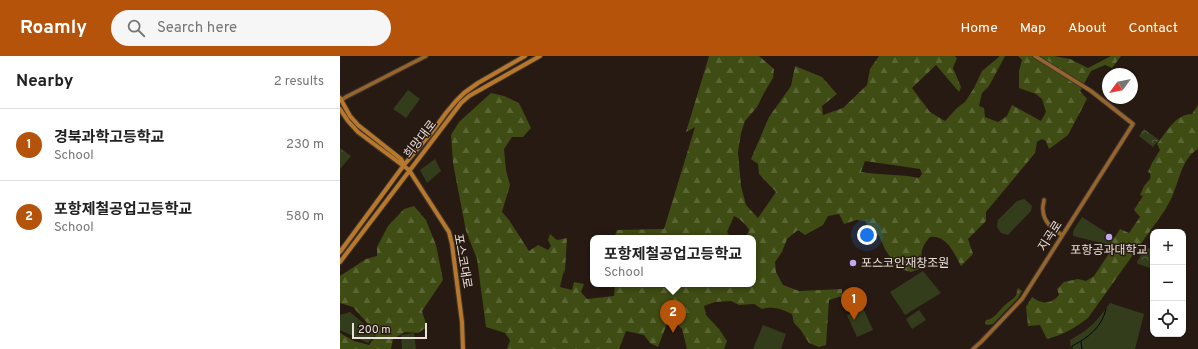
<!DOCTYPE html>
<meta charset="utf-8">
<style>
body{margin:0;font-family:Overpass,"Noto Sans KR",sans-serif;background:#f6f6f6;color:#222}
.controls{position:absolute;right:12px;bottom:12px;display:grid;overflow:hidden;border-radius:8px;box-shadow:0 1px 3px #0004}
.controls button{width:36px;height:36px;display:grid;place-items:center;padding:0;border:0;border-bottom:1px solid #e0e0e0;background:#fff;color:#222;font:20px sans-serif}
.compass{position:absolute;left:762px;top:12px;width:36px;height:36px;border-radius:50%;background:#fff;box-shadow:0 1px 3px #0004;rotate:237deg}
.scale{position:absolute;left:12px;bottom:10px;width:75px;box-sizing:border-box;padding-left:4px;border:2px solid #ebe1dc;border-top:0;font-size:11px;line-height:14px;white-space:nowrap;color:#ebe1dc;-webkit-text-stroke:3px #271a12;paint-order:stroke}
.you{position:absolute;left:527px;top:179px;width:14px;height:14px;margin:-10px;border:3px solid #fff;border-radius:50%;background:#1a73e8;box-shadow:0 0 0 6px #1a73e833}
.badge{display:grid;place-items:center;width:26px;height:26px;border-radius:50%;background:#b45309;color:#fff;font-size:13px;font-weight:700}
.pin{position:absolute;translate:-50% -33px;filter:drop-shadow(0 1px 2px #0008)}
.pin::after{content:'';position:absolute;top:21px;width:14px;height:12px;background:inherit;clip-path:polygon(0 0,100% 0,50% 100%)}
.popup{position:absolute;left:250px;top:179px;width:166px;height:52px;box-sizing:border-box;display:grid;place-content:center;border-radius:8px;background:#fff;filter:drop-shadow(0 1px 3px #0005);font-size:13px;white-space:nowrap;color:#767676}
.popup b{font-size:15px;color:#222}
.popup::after{content:'';position:absolute;left:50%;top:100%;margin-left:-8px;border:8px solid transparent;border-top-color:#fff}
.list{margin:0;padding:0;list-style:none}
h2{display:flex;justify-content:space-between;align-items:center;height:52px;margin:0;padding:0 16px;font-size:17px}
h2 small{font-size:13px;font-weight:400;color:#767676}
.list li{display:grid;grid-template-columns:26px 1fr auto;gap:12px;align-items:center;box-sizing:border-box;height:72px;padding:0 16px;border-top:1px solid #e0e0e0}
.list b{display:block;font-size:15px;white-space:nowrap}
.list p{margin:0;font-size:13px;white-space:nowrap;color:#767676}
.list em{font-size:13px;font-style:normal;color:#767676}
.icon{flex:none;width:22px;height:22px;fill:none;stroke:currentColor;stroke-width:2;stroke-linecap:round;stroke-linejoin:round}
.map{position:relative;flex:none;width:858px;height:293px;overflow:hidden}
header{display:flex;align-items:center;gap:24px;box-sizing:border-box;height:56px;padding:0 20px;background:#b45309;color:#fff}
header strong{font-size:19px}
nav{display:flex;gap:22px;margin-inline-start:auto;font-size:14px}
.search{width:280px;height:36px;background:#f6f6f6;display:flex;align-items:center;gap:10px;box-sizing:border-box;padding:0 14px;border-radius:22px;color:#767676;font-size:15px}
main{display:flex}
aside{flex:1;background:#fff}
.map>svg:first-child{display:block}
.grass{fill:#343d1b}
.forest{fill:url(#forest-firs);fill-rule:evenodd}
.park{fill:url(#park-crowns)}
.lines{fill:none;stroke-linecap:round;stroke-linejoin:round}
.stream{stroke:#00090b;stroke-width:1}
.secondary-casing{stroke:#42362e;stroke-width:5.5}
.primary-casing{stroke:#42362e;stroke-width:6}
.secondary{stroke:#96642d;stroke-width:3.5}
.primary{stroke:#b8782c;stroke-width:4}
.poi-dot{fill:#c1a8f3;stroke:#271a12;stroke-width:1.5}
.labels{text-anchor:middle;stroke-width:3;stroke-linejoin:round;paint-order:stroke}
.street-label{font-size:12px;fill:#ebe1dc;stroke:#271a12}
.poi-label{font-size:12px;fill:#ebe1dc;stroke:#271a12}
</style>
<header>
<strong>Roamly</strong>
<div class="search"><svg class="icon" aria-label="search" viewBox="0 0 24 24"><circle cx="10" cy="10" r="6"/><path d="M15 15l6 6"/></svg>Search here</div>
<nav><a>Home</a><a>Map</a><a>About</a><a>Contact</a></nav>
</header>
<main>
<aside>
<h2>Nearby<small>2 results</small></h2>
<ul class="list">
<li><span class="badge">1</span><div><b>경북과학고등학교</b><p>School</p></div><em>230 m</em></li>
<li><span class="badge">2</span><div><b>포항제철공업고등학교</b><p>School</p></div><em>580 m</em></li>
</ul>
</aside>
<div class="map">
<svg width="858" height="293" viewBox="0 0 858 293">
<defs>
<pattern id="forest-firs" width="22" height="20" patternUnits="userSpaceOnUse"><rect width="22" height="20" fill="#3f4c13"/><path d="M5 1l3.5 6h-7zM16 11l3.5 6h-7z" fill="#5b6635"/></pattern>
<pattern id="park-crowns" width="20" height="18" patternUnits="userSpaceOnUse"><rect width="20" height="18" fill="#343d1b"/><path d="M2 6a3 3 0 1 1 6 0M12 15a3 3 0 1 1 6 0" fill="none" stroke="#52593c"/></pattern>
</defs>
<rect width="100%" height="100%" fill="#271a12"/>
<path class="grass" d="M68,34L80,43L66,62L53,53Z
M95,103L101,115L87,127L80,114Z
M684,143L689,147L692,150L691,155L668,179L661,177L657,171L658,164L677,145Z
M742,161L775,182L770,189L733,180V175Z
M583,215L601,237L565,259L550,236Z
M770,247L804,258L795,293H731L730,284C750,273 757,265 770,247Z
M523,252L533,274L517,281L507,259Z
M579,254L586,264L572,273L566,263Z
M10,256L36,278L28,287L0,274V259Z
M423,269L446,278L441,293H413Z
M74,277L76,293H62L61,279Z"/>
<path class="forest" d="M369,0H419L434,13L433,22L424,37L417,51L405,65L401,77L398,96L401,130L406,149L418,162L436,136L419,118L418,108L411,103L429,61L451,30L455,10L482,21L497,38L482,50L483,59L503,52L527,29L530,13L539,0H615L617,2L613,12L621,31L619,36L596,9L572,32L590,56L605,65L617,52L625,46L634,32L642,15L659,1V0H665L649,30L642,37L639,50L644,52L645,61L658,66L667,60L672,49L701,65L706,56L702,43L696,38L679,32V15L682,4L678,0H714L730,3L748,12L771,0H781L772,12L765,9L751,15L740,35L747,43L728,79L709,93L706,85L702,83L697,86L695,97L646,156V165L628,183L633,198L621,210C614,197 607,179 590,181C580,192 581,197 582,212L571,216L564,214L555,209L545,193L539,180L529,172L525,165L516,164L504,168L499,158L488,160L483,169L465,179L458,174L447,183L442,196L435,206L436,216L443,229L459,235L502,233V240L489,244L486,289L479,291L469,287L460,273L454,267L452,258C441,253 434,250 422,253L414,248L399,249L391,245L375,246L364,250L366,259L379,273L387,285L384,293H347L342,273L334,265H328L318,291L310,287L304,279L286,275L279,293H167L170,284L165,277L146,271L137,203L126,175L113,107L111,79L119,66L151,37L164,40L179,47L191,72L183,81H172L164,93L166,114L170,129L162,156L169,164L189,195L198,189L208,194L211,190L208,184L210,178L217,184L227,182L225,214L223,218L220,231L232,234L234,226L244,228L241,236L247,243L274,240L275,228H413V182H406L409,174C406,168 400,163 394,160L387,176L391,182H274L277,174L324,173L355,71L346,76ZM525,105L580,113L582,118L579,122C560,118 540,119 521,116Z
M858,49V93C841,103 839,127 831,143C829,147 827,150 825,154L748,262C735,272 723,279 707,283L700,269L688,270L686,251L692,241C701,248 711,249 719,239L717,233L724,226L738,223L746,225L754,220L770,196V189L780,173L789,177L800,161L794,154L803,140L800,139C802,135 803,131 805,129C808,124 812,124 810,117L808,116L812,107L820,94L817,88C826,77 835,58 852,58Z
M74,150L86,164L96,189L103,224L82,255L87,271L78,277L65,276L53,283L51,293H0V277L14,285L29,289L35,281L36,277L13,251L0,247V220L26,203L37,200V191L48,170L64,153Z
M678,232L682,235L678,242L653,268L648,269L645,268L646,264C654,264 659,254 665,249C668,246 672,244 675,241C677,238 677,235 678,232Z"/>
<path class="park" d="M804,73L819,84L813,91L799,80Z
M0,92L11,100L0,113Z
M809,192L813,193V213L798,208L797,206L804,194Z"/>
<g class="lines">
<path class="stream" d="M741,286L742,293
M732,293V290C748,282 762,271 766,253"/>
<defs>
<path id="secondary" d="M0,45L6,41L86,0
M704,144C704,147 702,151 703,154C703,165 713,174 722,179
M633,293L641,286L682,243L793,68L751,35L695,0"/>
<path id="primary" d="M0,42L10,60L18,69L61,103L64,109
M0,53L8,65L18,76L69,114L109,176L112,188L122,266L123,293
M0,196L64,109L92,76L106,57L116,45L124,37L138,27L185,0
M0,206L121,47L129,40L200,0"/>
</defs>
<use href="#secondary" class="secondary-casing"/>
<use href="#primary" class="primary-casing"/>
<use href="#secondary" class="secondary"/>
<use href="#primary" class="primary"/>
</g>
<g class="poi-dot">
<circle cx="769" cy="181" r="4"/>
<circle cx="513" cy="207" r="4"/>
</g>
<g class="labels">
<g class="street-label">
<text transform="translate(80 83) rotate(-52)" y="4">희망대로</text>
<text transform="translate(710 180) rotate(-57)" y="4">지곡로</text>
<text transform="translate(123 205) rotate(80)" y="4">포스코대로</text>
</g>
<g class="poi-label">
<text x="769" y="198">포항공과대학교</text>
<text x="521" y="211" text-anchor="start">포스코인재창조원</text>
</g>
</g>
</svg>
<div class="controls">
<button>+</button>
<button>−</button>
<button><svg class="icon" aria-label="locate" viewBox="0 0 24 24"><circle cx="12" cy="12" r="6"/><path d="M12 2v4M12 18v4M2 12h4M18 12h4"/></svg></button>
</div>
<svg class="compass" viewBox="-18 -18 36 36"><path d="M0-13l5 13h-10z" fill="#e53935"/><path d="M0 13l5-13h-10z" fill="#767676"/></svg>
<div class="scale">200 m</div>
<div class="you"></div>
<div class="pin badge" style="left:514px;top:264px">1</div>
<div class="pin badge" style="left:333px;top:277px">2</div>
<div class="popup"><b>포항제철공업고등학교</b>School</div>
</div>
</main>
